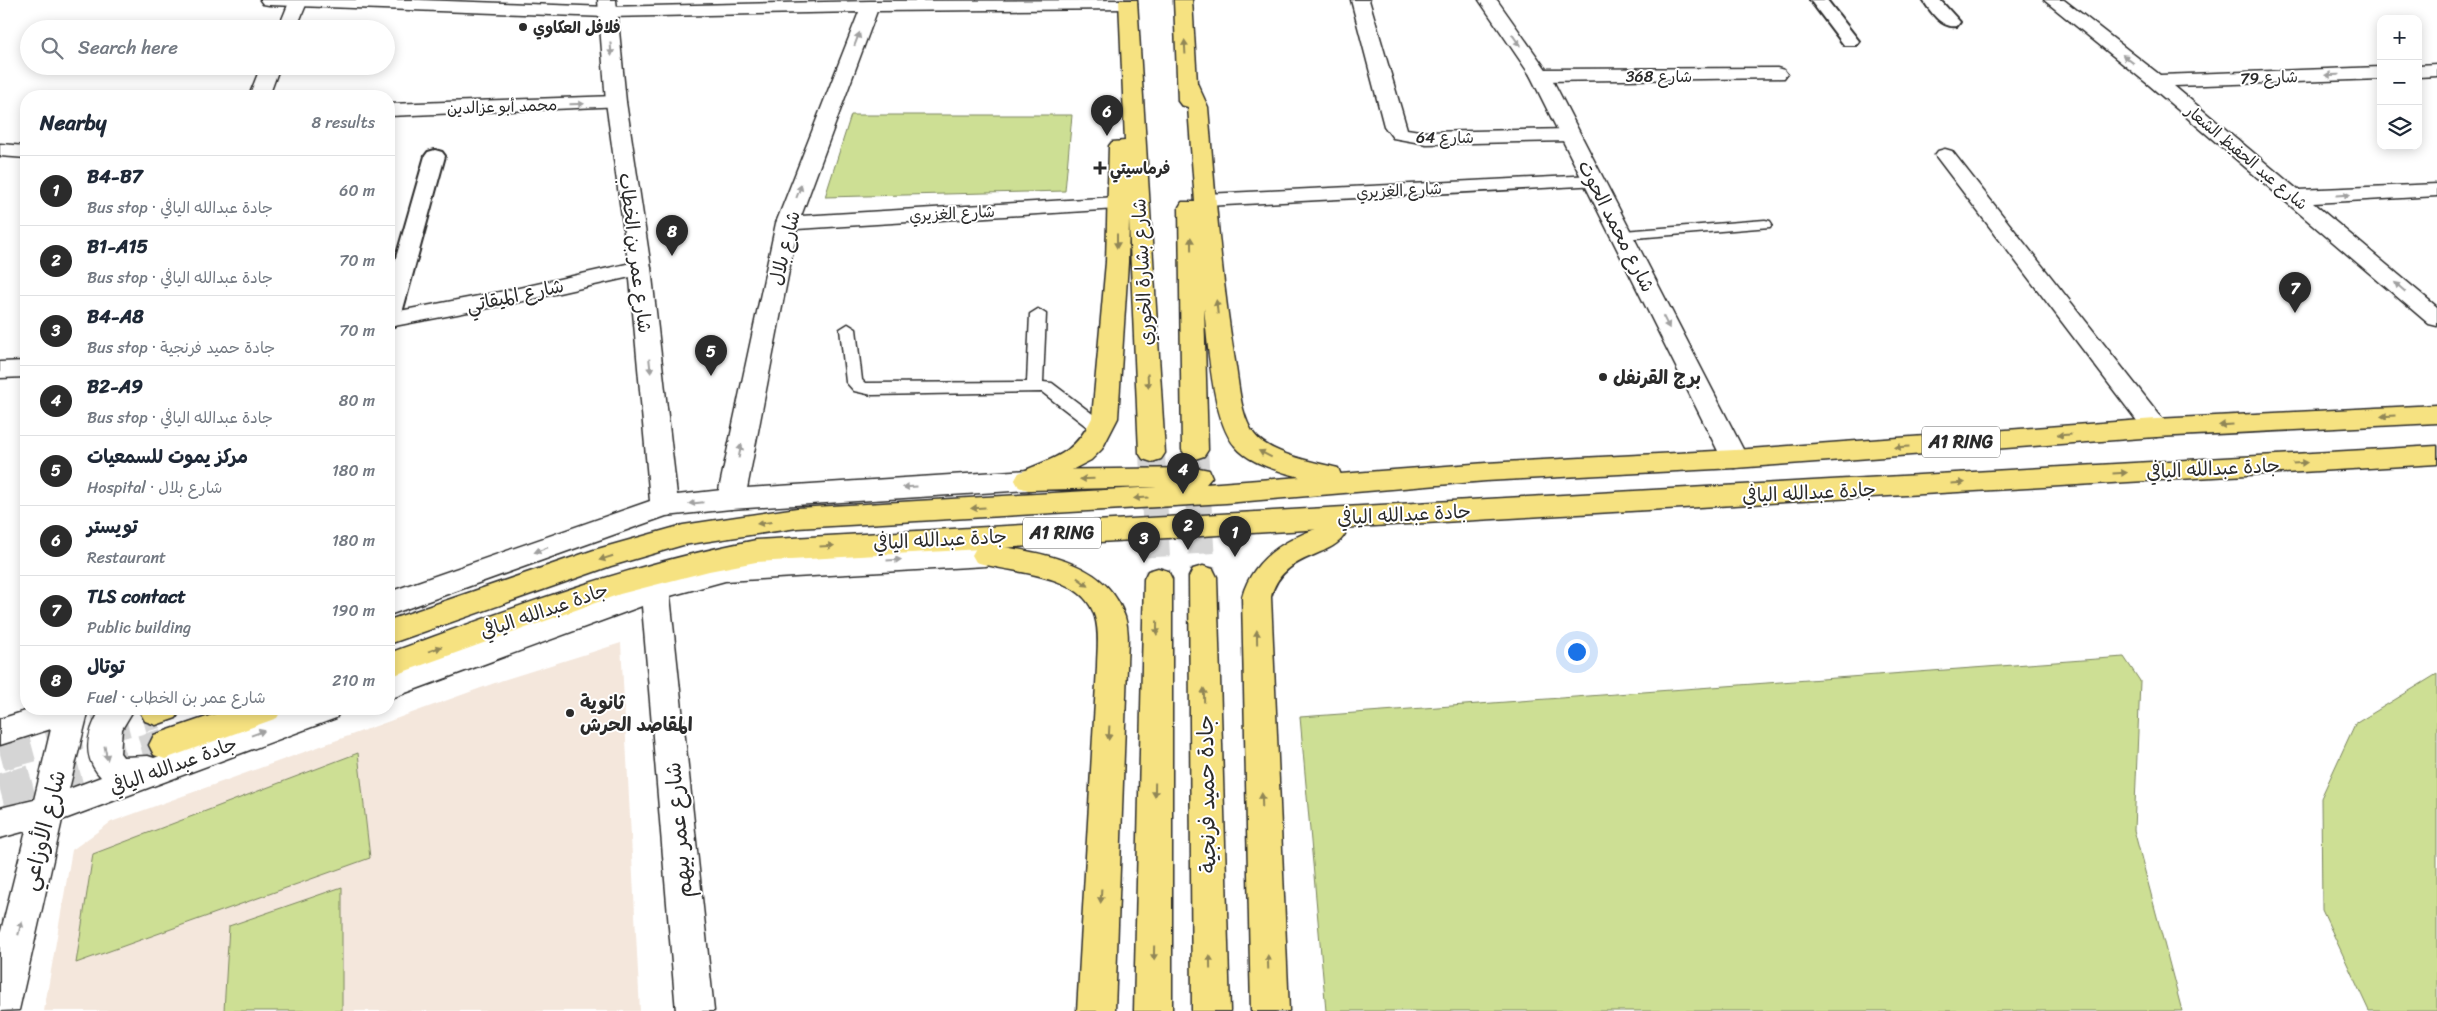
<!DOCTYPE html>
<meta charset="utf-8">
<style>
body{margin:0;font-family:Sriracha,"Playpen Sans Arabic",sans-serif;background:#f6f6f7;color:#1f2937}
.controls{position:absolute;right:15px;top:15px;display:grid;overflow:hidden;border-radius:10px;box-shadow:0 2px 12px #0003}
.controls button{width:45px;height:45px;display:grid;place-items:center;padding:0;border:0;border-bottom:1px solid #e0e1e3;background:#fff;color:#1f2937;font:25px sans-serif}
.you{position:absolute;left:1576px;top:651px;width:18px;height:18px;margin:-12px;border:4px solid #fff;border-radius:50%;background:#1a73e8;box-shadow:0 0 0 8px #1a73e833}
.badge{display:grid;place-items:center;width:32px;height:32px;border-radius:50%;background:#2b2b2b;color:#fff;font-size:16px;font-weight:700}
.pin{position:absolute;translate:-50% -41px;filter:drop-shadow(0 1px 2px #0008)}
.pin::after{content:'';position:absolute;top:26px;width:18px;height:15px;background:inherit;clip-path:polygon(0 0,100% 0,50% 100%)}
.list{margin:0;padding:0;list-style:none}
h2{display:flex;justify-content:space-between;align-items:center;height:65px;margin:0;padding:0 20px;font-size:21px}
h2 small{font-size:16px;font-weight:400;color:#747a83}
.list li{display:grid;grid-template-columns:32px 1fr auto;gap:15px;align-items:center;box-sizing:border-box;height:70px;padding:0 20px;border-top:1px solid #e0e1e3}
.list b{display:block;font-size:19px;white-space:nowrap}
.list p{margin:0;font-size:16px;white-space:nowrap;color:#747a83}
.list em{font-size:16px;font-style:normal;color:#747a83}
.icon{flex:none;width:28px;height:28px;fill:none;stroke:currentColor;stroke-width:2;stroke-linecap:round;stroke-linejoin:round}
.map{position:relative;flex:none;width:2437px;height:1011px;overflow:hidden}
.search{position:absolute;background:#fff;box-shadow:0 2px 12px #0003;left:20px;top:20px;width:375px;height:55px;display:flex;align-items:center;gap:12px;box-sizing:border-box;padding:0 18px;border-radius:28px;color:#747a83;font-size:19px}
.panel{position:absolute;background:#fff;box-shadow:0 2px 12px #0003;left:20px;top:90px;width:375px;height:625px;border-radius:20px}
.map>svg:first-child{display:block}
.built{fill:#f4e7dc}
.green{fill:#cddf94;stroke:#7c8560}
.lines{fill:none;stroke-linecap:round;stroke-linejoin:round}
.primary-tunnel{stroke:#d5d5d5;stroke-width:26;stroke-dasharray:26 13;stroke-linecap:butt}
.trunk-tunnel{stroke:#d5d5d5;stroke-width:33;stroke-dasharray:33 16;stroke-linecap:butt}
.service-casing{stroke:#2b2b2b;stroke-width:3}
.pedestrian-casing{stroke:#2b2b2b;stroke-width:4}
.minor-casing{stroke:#2b2b2b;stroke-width:3}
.tertiary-casing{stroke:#2b2b2b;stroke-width:3}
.primary-casing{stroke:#2b2b2b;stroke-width:3}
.trunk-casing{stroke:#2b2b2b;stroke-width:3}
.service{fill:#fff;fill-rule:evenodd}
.pedestrian{fill:#fff;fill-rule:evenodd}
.minor{fill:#fff;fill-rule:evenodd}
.tertiary{fill:#fff;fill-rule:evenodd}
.primary{fill:#f6e281;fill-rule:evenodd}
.trunk{fill:#f6e281;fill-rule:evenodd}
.oneway{fill:#a0a0a0}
.oneway2{fill:#908656}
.poi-dot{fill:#2b2b2b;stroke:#fff;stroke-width:2}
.labels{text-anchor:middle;stroke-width:4;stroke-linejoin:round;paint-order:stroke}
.far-poi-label{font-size:16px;font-weight:bold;fill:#2b2b2b;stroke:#fff;text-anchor:start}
.far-street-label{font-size:16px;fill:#2b2b2b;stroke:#fff}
.shield{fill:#fff;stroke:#6b6b6b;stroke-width:1}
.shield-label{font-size:18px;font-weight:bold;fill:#2b2b2b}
.street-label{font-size:19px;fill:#2b2b2b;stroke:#fff}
.poi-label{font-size:19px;font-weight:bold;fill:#2b2b2b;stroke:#fff;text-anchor:start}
.near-street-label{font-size:22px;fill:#2b2b2b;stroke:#fff}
</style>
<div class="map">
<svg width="2437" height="1011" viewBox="0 0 2437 1011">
<rect width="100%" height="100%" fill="#fff"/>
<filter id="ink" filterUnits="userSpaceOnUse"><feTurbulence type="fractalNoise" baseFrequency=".02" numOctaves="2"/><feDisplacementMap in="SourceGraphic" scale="10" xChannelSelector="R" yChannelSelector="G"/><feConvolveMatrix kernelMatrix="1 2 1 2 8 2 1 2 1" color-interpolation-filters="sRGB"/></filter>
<g filter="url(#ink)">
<path class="built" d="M621,643L640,1011H44L72,850L111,822L503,680Z"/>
<path class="green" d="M851,115H1072L1065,191L825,197Z
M2124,657L2140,681L2134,830L2182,1011H1326L1300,717Z
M2437,674V1011H2369L2322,910L2321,798L2355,724Z
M358,753L370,858L76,963L93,854Z
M342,887V1011H224L229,926Z"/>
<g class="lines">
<path class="primary-tunnel" d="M1195,450L1203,577
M1152,453L1158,579"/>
<path class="trunk-tunnel" d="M0,754L156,712
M0,790L165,745"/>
<defs>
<path id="service" d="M1765,220L1770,221L1772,224L1770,227L1623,239L1616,235L1623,231Z
M1038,309L1046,314L1043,382L1052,383L1107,425L1109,429L1107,433H1095L1042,392L872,395L854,391L846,382L840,329L848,324L856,329L862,380L865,383L1027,382L1030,314Z"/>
<path id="pedestrian" d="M1810,0H1827L1859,41L1856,45H1844Z
M1923,0H1940L1960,22L1957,26C1942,29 1930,11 1923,0Z
M435,150L442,152L445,156L400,320L397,325L389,327V282L425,156L428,152Z"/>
<path id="minor" d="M260,0H419L607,7L870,1L1133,0L1137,4L1134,8L1128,9L877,11L801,216L1117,197L1125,198L1128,203L1125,208L1117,209L797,229L745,499L741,506L731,509L721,506L717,499L776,223L859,12L607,17L269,5L263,4Z
M1351,0H1369L1407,129L1426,132L1570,129L1577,131L1580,135L1577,139L1570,141L1426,144L1393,138L1384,126Z
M2044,0H2064L2160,75L2381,67V79L2174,86L2298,190L2437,184V196L2313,203L2437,307V326L2429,324L2149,85Z
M2437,64V76L2418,77V65Z
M1777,68L1784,70L1787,74L1784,78L1540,81L1533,79L1530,75L1533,71L1540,69Z
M616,96L623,98L626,102L623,106L389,116V104Z
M0,144L26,146V158L0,156Z
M1945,149L1952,151L2165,422L2169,428L2165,434L2156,437L2147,434L1938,159L1935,155L1938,151Z
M1593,175L1600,177L1604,181L1600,185L1206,206L1198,205L1195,200L1198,195L1206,194Z
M640,261L648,263L651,268L648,273L510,304L389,327V313L510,290Z
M26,361V377L0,378V362Z"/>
<path id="tertiary" d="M290,0H308L296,29H278Z
M598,0H616L626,102L651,268L677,495L731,489L1029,470L1039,473L1043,480L1039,487L1029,490L731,509L666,516L389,615V592L650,501L629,268L606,102Z
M1479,0H1497L1550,75L1748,459L1744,466L1735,468L1726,466L1722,459L1530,75Z
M261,66H280L269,96H249Z
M986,544L996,548L1000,555L996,562L986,566L725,581L670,596L714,1011H676L642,606L389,699V673L645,581L725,559Z
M32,709H89L69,789L101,777C81,756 87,732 101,709H134L122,729L120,753L123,757L148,756L154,758L289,709H341L336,718L62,820L19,1010L0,1011V935L26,831L0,838V808L34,800L51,729L0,745V719Z"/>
<path id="primary" d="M1119,0H1137L1165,453L1161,459L1152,462L1143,459L1139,453L1129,220L1128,262L1118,418L1102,449L1091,460L1039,487L1029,490L1019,487L1015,480L1019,473C1055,457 1074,455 1092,418L1106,262L1109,146L1112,142L1125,141Z
M1174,0H1192L1197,83L1208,107C1215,192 1221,277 1235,361C1239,383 1240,415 1254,434C1269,454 1314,462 1338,468L1341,475L1338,482C1322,486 1305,478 1289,474C1271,468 1248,462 1235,446C1212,420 1208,343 1204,308L1208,450L1204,456L1195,459L1186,456L1182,450L1179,207L1182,202H1195L1188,107L1181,105L1178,101Z
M1331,524L1341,527L1345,534C1331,559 1282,552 1271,597L1289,1011H1251L1242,597C1253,555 1293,535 1331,524Z
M986,544C1037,553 1107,559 1125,617C1130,633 1127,651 1127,667L1115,1011H1077L1097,667C1097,651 1100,633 1095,617C1083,572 1012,574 976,562L972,555L976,548Z
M1203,566L1213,569L1217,577L1230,1011H1192L1189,577L1193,569Z
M1158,568L1168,571L1172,579V1011H1134L1144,579L1148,571Z"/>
<path id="trunk" d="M2437,405V423L2156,437L1735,468L1486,481L1226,503L797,528L683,545L611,566L389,644V620L594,550L683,525L797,508L1157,487L1029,490L1019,487L1015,480L1019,473L1029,470L1199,468L1209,470L1212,477L1206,484L1486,463L1735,450L2156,419Z
M2437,446V464L756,562L709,571L620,594L389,677V653C510,609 629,564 756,540Z
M142,709H181L176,718L156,725L145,721L140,712Z
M230,709H282L277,718L176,755L165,759L154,755L149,745L154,735Z"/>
</defs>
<use href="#service" class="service-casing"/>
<use href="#pedestrian" class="pedestrian-casing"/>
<use href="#minor" class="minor-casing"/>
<use href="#tertiary" class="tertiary-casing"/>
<use href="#primary" class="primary-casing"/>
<use href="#trunk" class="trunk-casing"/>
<use href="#service" class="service"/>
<use href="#pedestrian" class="pedestrian"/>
<use href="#minor" class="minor"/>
<use href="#tertiary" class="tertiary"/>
<use href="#primary" class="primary"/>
<use href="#trunk" class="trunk"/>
</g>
<defs><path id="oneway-solid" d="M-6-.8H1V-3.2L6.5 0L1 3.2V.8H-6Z" transform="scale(1.25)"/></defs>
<g class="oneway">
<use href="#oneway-solid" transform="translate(857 39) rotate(-69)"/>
<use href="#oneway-solid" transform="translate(1516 40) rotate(55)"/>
<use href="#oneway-solid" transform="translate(611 49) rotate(85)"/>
<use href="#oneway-solid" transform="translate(2128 59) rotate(-142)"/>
<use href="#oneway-solid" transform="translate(2332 75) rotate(178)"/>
<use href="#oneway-solid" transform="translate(577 104) rotate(-2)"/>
<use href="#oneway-solid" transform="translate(799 191) rotate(-69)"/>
<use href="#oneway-solid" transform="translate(2343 195) rotate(-3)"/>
<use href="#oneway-solid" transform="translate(2400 287) rotate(-139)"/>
<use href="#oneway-solid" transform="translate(1666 322) rotate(63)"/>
<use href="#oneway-solid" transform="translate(650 366) rotate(84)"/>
<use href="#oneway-solid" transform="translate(740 451) rotate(-79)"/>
<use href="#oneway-solid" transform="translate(910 487) rotate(176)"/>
<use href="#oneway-solid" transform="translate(696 503) rotate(174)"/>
<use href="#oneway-solid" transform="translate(541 550) rotate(160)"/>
<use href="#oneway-solid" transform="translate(894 560) rotate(-3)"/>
<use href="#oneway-solid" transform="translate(258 733) rotate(-20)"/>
<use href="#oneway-solid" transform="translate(106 753) rotate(78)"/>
<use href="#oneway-solid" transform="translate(20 928) rotate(-76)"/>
</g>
<g class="oneway2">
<use href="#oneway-solid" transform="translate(1185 47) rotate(-93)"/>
<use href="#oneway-solid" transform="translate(1117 241) rotate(90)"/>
<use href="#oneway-solid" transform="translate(1191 244) rotate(-91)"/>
<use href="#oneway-solid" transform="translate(1217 307) rotate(-96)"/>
<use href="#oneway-solid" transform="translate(1148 381) rotate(87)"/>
<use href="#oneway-solid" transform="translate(2388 416) rotate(177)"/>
<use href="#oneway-solid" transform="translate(2226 425) rotate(177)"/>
<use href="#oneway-solid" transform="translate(2064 435) rotate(176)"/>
<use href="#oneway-solid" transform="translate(1902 447) rotate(176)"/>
<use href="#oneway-solid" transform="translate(1265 454) rotate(-153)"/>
<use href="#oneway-solid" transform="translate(2300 463) rotate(-3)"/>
<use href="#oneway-solid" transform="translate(2120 473) rotate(-3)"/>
<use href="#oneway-solid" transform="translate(1087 479) rotate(179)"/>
<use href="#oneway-solid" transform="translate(1958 483) rotate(-4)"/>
<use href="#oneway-solid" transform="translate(1141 498) rotate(177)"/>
<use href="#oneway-solid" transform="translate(978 508) rotate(177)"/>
<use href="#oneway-solid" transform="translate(764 523) rotate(173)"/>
<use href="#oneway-solid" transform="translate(827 546) rotate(-4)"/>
<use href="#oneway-solid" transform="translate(606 558) rotate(162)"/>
<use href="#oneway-solid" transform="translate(1083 582) rotate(36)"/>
<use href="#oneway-solid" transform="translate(1157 628) rotate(91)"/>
<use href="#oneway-solid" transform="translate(1257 637) rotate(-91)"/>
<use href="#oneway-solid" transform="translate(435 649) rotate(-20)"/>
<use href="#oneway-solid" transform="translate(1204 695) rotate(-91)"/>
<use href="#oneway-solid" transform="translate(1109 733) rotate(93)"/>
<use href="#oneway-solid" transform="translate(1155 790) rotate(91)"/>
<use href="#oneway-solid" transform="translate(1262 800) rotate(-92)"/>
<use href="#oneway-solid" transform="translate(1101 896) rotate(93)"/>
<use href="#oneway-solid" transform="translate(1154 953) rotate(91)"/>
<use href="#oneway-solid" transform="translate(1210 962) rotate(-91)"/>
<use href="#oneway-solid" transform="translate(1268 962) rotate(-92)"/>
</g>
</g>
<g class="poi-dot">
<circle cx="523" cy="27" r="5"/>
<path d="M1097.5 160.5h5v5h5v5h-5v5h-5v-5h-5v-5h5z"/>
<circle cx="1603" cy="377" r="5"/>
<circle cx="570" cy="713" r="5"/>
</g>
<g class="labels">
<g class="far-poi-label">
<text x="533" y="33">فلافل العكاوي</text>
<text x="1110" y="174">فرماسيتي</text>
</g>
<g class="far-street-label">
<text x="1659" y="82">شارع 368</text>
<text transform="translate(2269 77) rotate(-2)" y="6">شارع 79</text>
<text transform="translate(502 106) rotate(-2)" y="6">محمد أبو عزالدين</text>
<text x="1445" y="143">شارع 64</text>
<text transform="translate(2247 157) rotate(40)" y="6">شارع عبد الحفيظ الشعار</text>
<text transform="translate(1399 190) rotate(-3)" y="6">شارع الغزيري</text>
<text transform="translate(952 213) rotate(-3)" y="6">شارع الغزيري</text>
</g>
<g class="shield">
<rect x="1922" y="426.5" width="78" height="31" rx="4"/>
<rect x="1023" y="517.5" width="78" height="31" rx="4"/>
</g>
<g class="shield-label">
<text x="1961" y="448">A1 RING</text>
<text x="1062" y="539">A1 RING</text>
</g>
<g class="street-label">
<text transform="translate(1617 226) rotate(63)" y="7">شارع محمد الحوت</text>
<text transform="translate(784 248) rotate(-76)" y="7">شارع بلال</text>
<text transform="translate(636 253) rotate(83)" y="7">شارع عمر بن الخطاب</text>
<text transform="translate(1142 272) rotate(-93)" y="7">شارع بشارة الخوري</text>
<text transform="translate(515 295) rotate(-12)" y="7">شارع الميقاتي</text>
<text transform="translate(2213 468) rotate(-3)" y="7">جادة عبدالله اليافي</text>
<text transform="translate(1809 492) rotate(-3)" y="7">جادة عبدالله اليافي</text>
<text transform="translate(1404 514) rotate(-3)" y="7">جادة عبدالله اليافي</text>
<text transform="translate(940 539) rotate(-3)" y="7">جادة عبدالله اليافي</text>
<text transform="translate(544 610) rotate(-19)" y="7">جادة عبدالله اليافي</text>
<text transform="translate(173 765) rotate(-20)" y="7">جادة عبدالله اليافي</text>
</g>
<g class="poi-label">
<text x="1613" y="384">برج القرنفل</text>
<text x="580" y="709">ثانوية<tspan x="580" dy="22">المقاصد الحرش</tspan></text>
</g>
<g class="near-street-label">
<text transform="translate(1206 794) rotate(-91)" y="8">جادة حميد فرنجية</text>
<text transform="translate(43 830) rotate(-76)" y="8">شارع الأوزاعي</text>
<text transform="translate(678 830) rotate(-95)" y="8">شارع عمر بيهم</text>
</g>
</g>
</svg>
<div class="controls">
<button>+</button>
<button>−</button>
<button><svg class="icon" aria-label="layers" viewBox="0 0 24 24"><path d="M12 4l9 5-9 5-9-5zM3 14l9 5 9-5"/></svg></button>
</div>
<div class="you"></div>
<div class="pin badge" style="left:1235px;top:557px">1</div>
<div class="pin badge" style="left:1188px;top:550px">2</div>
<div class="pin badge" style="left:1144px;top:563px">3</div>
<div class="pin badge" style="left:1183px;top:494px">4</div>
<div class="pin badge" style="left:711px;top:376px">5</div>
<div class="pin badge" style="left:1107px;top:136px">6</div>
<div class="pin badge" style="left:2295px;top:313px">7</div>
<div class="pin badge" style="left:672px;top:256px">8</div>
<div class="search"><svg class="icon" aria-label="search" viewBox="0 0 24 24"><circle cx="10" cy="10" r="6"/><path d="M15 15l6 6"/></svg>Search here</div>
<section class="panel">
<h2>Nearby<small>8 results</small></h2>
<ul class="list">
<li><span class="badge">1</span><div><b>B4-B7</b><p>Bus stop · جادة عبدالله اليافي</p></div><em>60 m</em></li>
<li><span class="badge">2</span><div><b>B1-A15</b><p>Bus stop · جادة عبدالله اليافي</p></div><em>70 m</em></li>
<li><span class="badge">3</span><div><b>B4-A8</b><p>Bus stop · جادة حميد فرنجية</p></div><em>70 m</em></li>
<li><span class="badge">4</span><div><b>B2-A9</b><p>Bus stop · جادة عبدالله اليافي</p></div><em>80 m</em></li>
<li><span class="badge">5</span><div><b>مركز يموت للسمعيات</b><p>Hospital · شارع بلال</p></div><em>180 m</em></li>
<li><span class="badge">6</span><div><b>تويستر</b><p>Restaurant</p></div><em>180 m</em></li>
<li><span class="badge">7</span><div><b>TLS contact</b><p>Public building</p></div><em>190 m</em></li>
<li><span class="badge">8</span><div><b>توتال</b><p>Fuel · شارع عمر بن الخطاب</p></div><em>210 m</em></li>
</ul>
</section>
</div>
